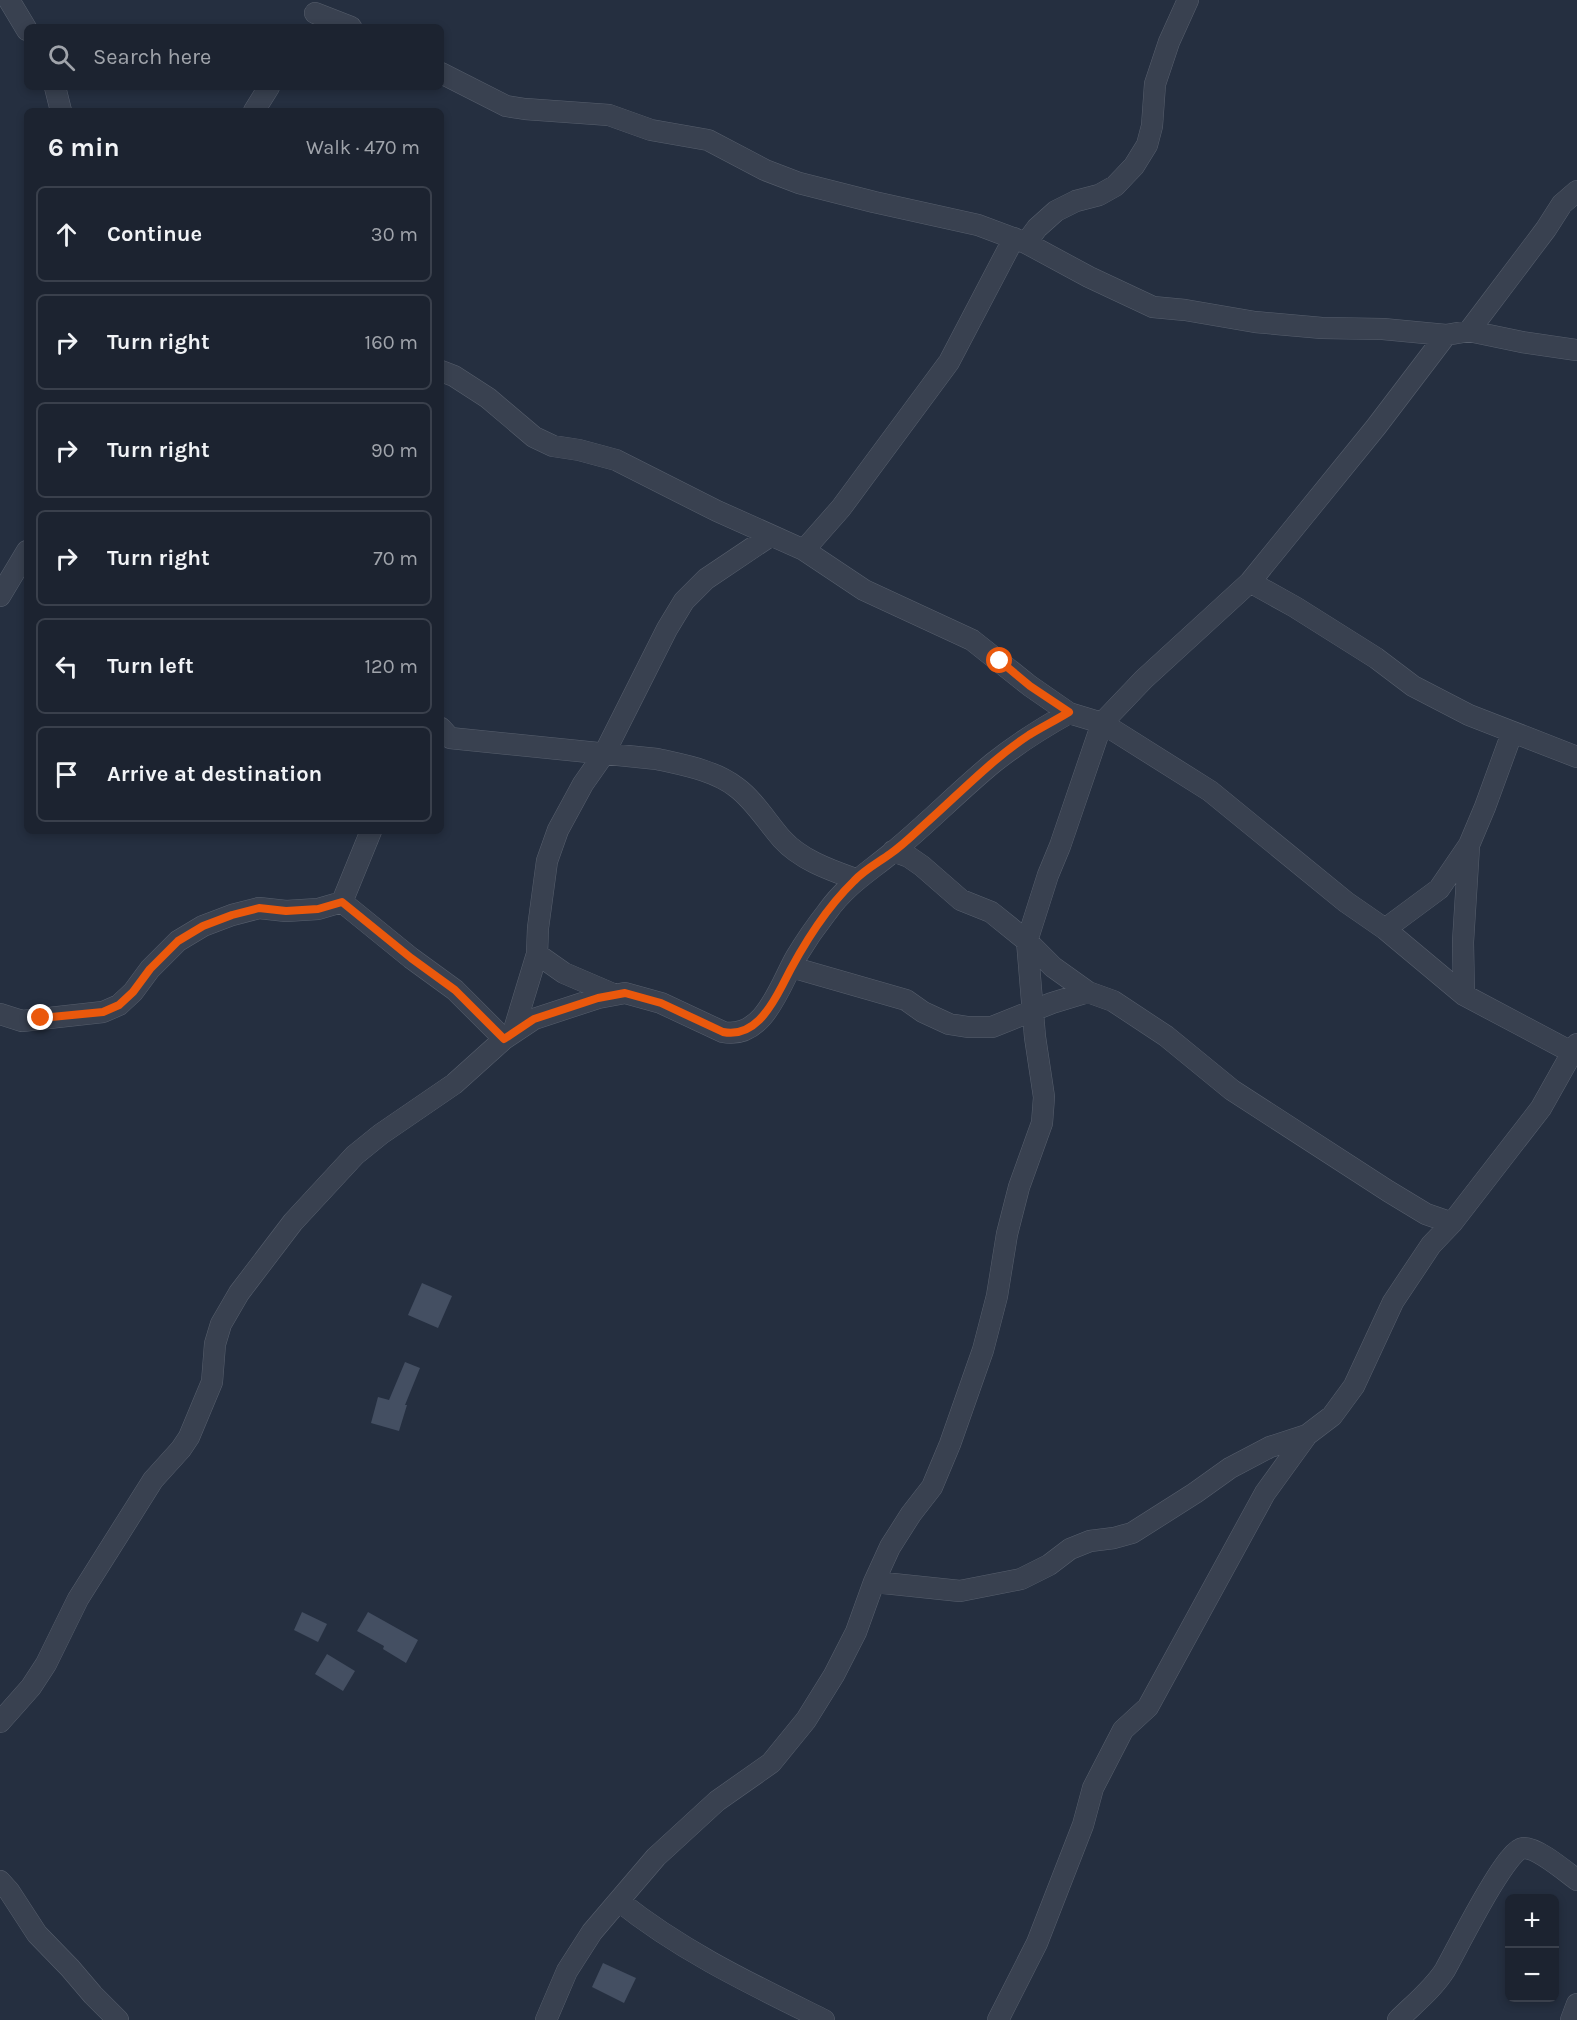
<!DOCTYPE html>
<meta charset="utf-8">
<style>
body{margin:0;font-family:Karla,sans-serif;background:#292f3c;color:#f1f3f6}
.controls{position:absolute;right:18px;bottom:18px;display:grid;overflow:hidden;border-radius:9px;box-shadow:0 3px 9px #0003}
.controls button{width:54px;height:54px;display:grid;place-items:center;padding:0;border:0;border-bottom:2px solid #3a404c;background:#1c2330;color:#f1f3f6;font:30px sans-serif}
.stop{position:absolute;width:18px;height:18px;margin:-14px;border:4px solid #ea580c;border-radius:50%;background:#fff}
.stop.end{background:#ea580c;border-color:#fff;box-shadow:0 2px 6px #0008}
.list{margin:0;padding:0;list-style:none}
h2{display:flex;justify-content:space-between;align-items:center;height:78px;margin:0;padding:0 24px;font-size:26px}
h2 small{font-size:20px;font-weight:400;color:#a0a4ab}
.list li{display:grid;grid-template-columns:39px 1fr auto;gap:18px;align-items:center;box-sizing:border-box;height:96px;margin:0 12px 12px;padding:0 12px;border:2px solid #3a404c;border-radius:9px}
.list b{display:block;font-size:22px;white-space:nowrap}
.list em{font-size:20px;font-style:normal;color:#a0a4ab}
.icon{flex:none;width:33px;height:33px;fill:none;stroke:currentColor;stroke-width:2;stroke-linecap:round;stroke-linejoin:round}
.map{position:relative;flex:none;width:1577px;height:2020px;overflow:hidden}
.search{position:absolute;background:#1c2330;box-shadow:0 3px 9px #0003;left:24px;top:24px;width:420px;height:66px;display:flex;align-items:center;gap:15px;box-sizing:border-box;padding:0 21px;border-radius:9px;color:#a0a4ab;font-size:22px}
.panel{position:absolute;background:#1c2330;box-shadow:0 3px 9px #0003;left:24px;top:108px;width:420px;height:726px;border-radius:9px}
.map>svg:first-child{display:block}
.building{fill:#444f62}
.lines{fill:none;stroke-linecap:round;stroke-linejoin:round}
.minor-casing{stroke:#575f6d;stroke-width:22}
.minor{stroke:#394150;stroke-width:21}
.route{stroke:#ea580c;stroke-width:8}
</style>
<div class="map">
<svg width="1577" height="2020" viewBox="0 0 1577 2020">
<rect width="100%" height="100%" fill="#252f40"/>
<path class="building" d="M422,1283L452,1296L438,1328L408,1315Z
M405,1362L420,1368L405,1405H407L399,1431L371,1423L378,1397L389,1400Z
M302,1612L327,1624L318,1642L294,1630Z
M368,1612L418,1640L406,1663L383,1649L384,1646L357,1631Z
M327,1654L355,1671L343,1691L315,1674Z
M603,1963L636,1978L624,2003L592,1987Z"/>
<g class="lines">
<defs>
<path id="minor" d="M9,0L27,30
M315,13L351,27
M441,73L506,106L525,109L609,115L651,130L708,140L765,170L799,183L874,202L978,225L1026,243L1089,277L1153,307L1185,310L1255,322L1322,328L1383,329L1446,335L1469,331L1522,342L1577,350
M55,87L61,111
M254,111L269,87
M1026,243L1037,228L1056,211L1076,201L1099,195L1115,186L1134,166L1147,145L1152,126L1155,84L1169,42L1188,0
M1469,331L1546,229L1562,204L1577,191
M441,371L454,376L488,398L534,437L553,446L579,450L616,460L717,511L804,550L864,590L972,640L1030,686L1069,713L1102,723L1210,791L1346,902L1385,929L1464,995L1577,1055
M804,550L841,508L949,362L1014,238
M1250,582L1295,607L1376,658L1413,686L1469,715L1577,757
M0,596L27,551
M441,728L450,738L657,759C683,765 714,770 736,787C754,800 767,822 782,839C801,860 830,870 855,879
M893,851L909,857L922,866L961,900L991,912L1027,941L1053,967L1088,992L1113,1001L1166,1036L1232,1090L1388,1191L1426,1214L1452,1223
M342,902L411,958L455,990L504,1039
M342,902L371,831
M1385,929L1439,889L1469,845L1485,807L1512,733
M537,954L564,973L613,994
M791,967L906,1000L923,1012L949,1024L968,1027H992L1052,1003L1088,992
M1464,995L1463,942L1469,846
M0,1014L22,1021L103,1012L119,1005L133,992L150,969L178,941L203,926L232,915L259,908L286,911L318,909L342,902
M513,1033L537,954L538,928L547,861L558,830L583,784L604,754L667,629L684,601L706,579L770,536
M874,1582L960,1591L1021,1579L1049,1565L1070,1549L1090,1541L1114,1538L1132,1533L1195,1493L1230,1468L1270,1447L1307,1435L1332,1416L1354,1386L1393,1302L1431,1245L1452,1223L1541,1108L1577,1044
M0,1722L31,1687L46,1664L78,1599L153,1480L181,1449L189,1437L212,1382L215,1344L221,1324L239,1293L293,1222L355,1155L381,1134L454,1084L504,1039L534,1019L598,998L625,993L661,1003L723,1032C764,1040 780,985 796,957C805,942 816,926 827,912C847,884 869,872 894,851C928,823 959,791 993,763C1017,744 1042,728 1069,713
M0,1881L9,1891L37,1934L70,1968L93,1995L118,2020
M619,1901C681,1951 753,1985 824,2020
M546,2020L567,1971L592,1932L656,1857L717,1801L771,1763L806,1720L834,1675L856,1632L874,1582L890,1547L911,1514L932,1487L950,1444L983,1350L997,1296L1007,1234L1019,1187L1042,1123L1044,1097L1035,1037L1027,941L1048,875L1060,846L1102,723L1144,679L1250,582L1376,427L1446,335
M998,2020L1037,1943L1083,1825L1093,1788L1123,1730L1148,1707L1265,1493L1307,1435
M1398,2020C1414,2004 1433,1989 1445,1970C1456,1951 1506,1849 1523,1848C1537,1847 1565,1871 1577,1880
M1571,2020L1577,2004"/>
</defs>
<use href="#minor" class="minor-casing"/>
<use href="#minor" class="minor"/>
</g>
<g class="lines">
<path class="route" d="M41,1018L103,1012L119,1005L133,992L150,969L178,941L203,926L232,915L259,908L286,911L318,909L342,902L411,958L455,990L504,1039L534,1019L598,998L625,993L661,1003L723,1032C753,1038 770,1009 782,986C801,948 823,911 854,881C864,870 879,862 890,854C903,845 914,834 925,824C959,794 991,760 1029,735C1042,727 1056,720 1069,712L1030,686L1000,661"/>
</g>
</svg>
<div class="controls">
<button>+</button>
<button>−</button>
</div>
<div class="stop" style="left:1000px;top:661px"></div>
<div class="stop end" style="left:41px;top:1018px"></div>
<div class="search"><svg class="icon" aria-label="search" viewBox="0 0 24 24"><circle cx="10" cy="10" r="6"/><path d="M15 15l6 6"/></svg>Search here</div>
<section class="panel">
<h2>6 min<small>Walk · 470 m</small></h2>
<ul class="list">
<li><svg class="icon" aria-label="ahead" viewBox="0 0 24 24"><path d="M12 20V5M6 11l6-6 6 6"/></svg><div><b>Continue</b></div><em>30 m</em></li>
<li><svg class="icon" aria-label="right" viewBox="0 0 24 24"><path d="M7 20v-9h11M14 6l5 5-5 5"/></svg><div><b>Turn right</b></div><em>160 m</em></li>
<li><svg class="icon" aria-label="right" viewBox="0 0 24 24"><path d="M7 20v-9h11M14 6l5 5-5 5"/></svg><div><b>Turn right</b></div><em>90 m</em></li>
<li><svg class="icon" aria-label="right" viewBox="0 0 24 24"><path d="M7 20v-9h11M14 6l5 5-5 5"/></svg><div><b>Turn right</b></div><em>70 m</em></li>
<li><svg class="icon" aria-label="left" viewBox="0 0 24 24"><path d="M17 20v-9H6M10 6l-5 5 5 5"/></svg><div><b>Turn left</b></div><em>120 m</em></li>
<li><svg class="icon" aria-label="arrive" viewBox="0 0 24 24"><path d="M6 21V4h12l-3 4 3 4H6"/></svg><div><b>Arrive at destination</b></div></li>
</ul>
</section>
</div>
